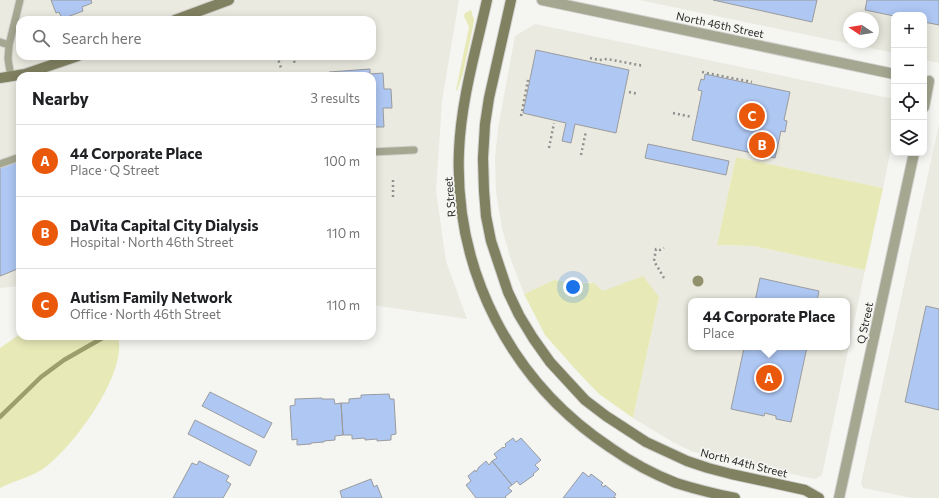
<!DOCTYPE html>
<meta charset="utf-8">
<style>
body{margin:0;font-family:Commissioner,sans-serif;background:#f2f2f2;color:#202124}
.controls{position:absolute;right:12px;top:12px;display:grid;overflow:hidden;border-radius:8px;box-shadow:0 2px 10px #0003}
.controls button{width:36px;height:36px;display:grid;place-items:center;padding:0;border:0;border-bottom:1px solid #e0e0e0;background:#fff;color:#202124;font:20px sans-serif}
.compass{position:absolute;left:843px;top:12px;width:36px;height:36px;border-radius:50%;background:#fff;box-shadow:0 2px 10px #0003;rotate:282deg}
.you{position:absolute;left:573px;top:287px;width:14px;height:14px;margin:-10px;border:3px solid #fff;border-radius:50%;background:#1a73e8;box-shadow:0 0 0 6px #1a73e833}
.badge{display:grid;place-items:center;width:26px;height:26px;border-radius:50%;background:#ea580c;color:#fff;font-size:13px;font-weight:700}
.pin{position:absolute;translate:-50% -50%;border:2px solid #fff;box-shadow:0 1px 4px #0006}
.popup{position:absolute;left:688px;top:298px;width:162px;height:52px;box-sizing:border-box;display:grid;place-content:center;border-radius:8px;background:#fff;filter:drop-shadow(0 1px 3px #0005);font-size:13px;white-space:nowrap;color:#757577}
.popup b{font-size:15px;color:#202124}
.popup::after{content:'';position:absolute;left:50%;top:100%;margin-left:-8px;border:8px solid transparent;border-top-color:#fff}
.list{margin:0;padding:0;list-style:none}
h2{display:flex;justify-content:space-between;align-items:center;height:52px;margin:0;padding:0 16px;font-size:17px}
h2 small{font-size:13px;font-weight:400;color:#757577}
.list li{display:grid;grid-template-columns:26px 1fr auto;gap:12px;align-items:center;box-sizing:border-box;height:72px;padding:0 16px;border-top:1px solid #e0e0e0}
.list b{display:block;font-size:15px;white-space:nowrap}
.list p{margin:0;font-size:13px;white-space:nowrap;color:#757577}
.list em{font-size:13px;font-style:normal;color:#757577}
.icon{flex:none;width:22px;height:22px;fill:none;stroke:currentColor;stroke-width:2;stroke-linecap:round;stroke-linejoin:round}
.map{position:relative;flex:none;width:939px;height:498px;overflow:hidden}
.search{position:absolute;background:#fff;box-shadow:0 2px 10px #0003;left:16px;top:16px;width:360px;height:44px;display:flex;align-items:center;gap:10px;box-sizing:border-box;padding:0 14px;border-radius:12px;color:#757577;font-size:15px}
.panel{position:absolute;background:#fff;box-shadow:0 2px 10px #0003;left:16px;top:72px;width:360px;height:268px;border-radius:12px}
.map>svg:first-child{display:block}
.built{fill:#eaeae0;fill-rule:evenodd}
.green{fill:#e7e9b7}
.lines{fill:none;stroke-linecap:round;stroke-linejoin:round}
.stream{stroke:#9c9e6c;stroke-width:4.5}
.building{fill:#aec7f3;stroke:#9a9c9e}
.lane-casing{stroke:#d1d1ce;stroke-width:9}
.street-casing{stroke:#d1d1ce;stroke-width:12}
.secondary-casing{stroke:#d1d1ce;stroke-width:12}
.path{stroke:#90908e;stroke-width:2.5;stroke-dasharray:2 3;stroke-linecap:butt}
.lane{stroke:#a6a791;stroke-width:7}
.street{stroke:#a6a791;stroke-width:10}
.secondary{stroke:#808161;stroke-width:10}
.tree{fill:#91926d}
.labels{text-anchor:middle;stroke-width:3.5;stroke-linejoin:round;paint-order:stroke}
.street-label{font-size:11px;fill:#2b2b2a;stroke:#f5f6f2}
</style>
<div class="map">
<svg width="939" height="498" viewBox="0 0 939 498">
<rect width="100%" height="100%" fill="#f5f6f2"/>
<path class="built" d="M0,0H459L442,101L436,191L446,261L467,319L372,305V76H20V286L0,288ZM20,20H372V56H20Z
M639,0H939V63L924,60V15H894V53ZM849,18H873V42H849Z
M535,24L894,99V134L883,188L736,157L717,245L754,246L865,270L822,475L815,479L705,455L691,451L671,441L633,418L659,297L603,291L600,288L591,282H568L554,280L524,294L510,257L502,228L496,192L495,159L498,128L515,36ZM691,301H847V347H691Z
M939,124V498H912L863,488L861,483Z"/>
<path class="green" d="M471,10L474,20L473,27L463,73L457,91L456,90L469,27L464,16L465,13Z
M736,157L883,188L865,270L754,246L717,245Z
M643,276L659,297L633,418L599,394L577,371L545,335L524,294L554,280L568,282L594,283L603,291Z
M20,334V336H118C128,373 75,444 47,466C33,477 15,480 0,488V348Z"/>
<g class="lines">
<path class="stream" d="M0,417L41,377L64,360L106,336"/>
</g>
<path class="building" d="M51,0H91L92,3L82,7L83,11L62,19L59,12L56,13Z
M713,0H817L812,22Z
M867,0H939V25L924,22V15L894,16L865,10Z
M536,50L629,70L616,133L575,124L571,143L562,141L566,123L523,113Z
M370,69V74L383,73L384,89H391L392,108H383L384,127H372V76H320L329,75V72Z
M705,74L790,92L784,120L787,121L785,132L781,131L775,158L692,140L702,91L698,90L701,79L704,80Z
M648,144L729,161L726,175L645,158Z
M20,160V268L0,276V168Z
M760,278L819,291L817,301H755Z
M926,306L939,309V410L905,402Z
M740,347H807L791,422L776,419V416L765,413L764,416L731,409L744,348Z
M210,392L272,423L264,438L202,406Z
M389,394L390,399H394L396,434L391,435V440L377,441V439L365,440V438L352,439V435H343L341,403H349V399L361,398V395Z
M322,398V399H334L335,404L341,403L343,435L335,436V440L324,441V442L311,443V444L297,445V439L292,440L290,406L295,405V399Z
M195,420L257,451L250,466L188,434Z
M513,438L516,442L521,438L541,460L535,465L539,469L533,474L534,475L520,485L517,481L512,485L492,461L497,458L494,454L503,447L504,448L506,446L505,444Z
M199,461L229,476L226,481L231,484L223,498H173L192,463L197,465Z
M486,461L489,465L492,461L512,485L508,488L512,491L505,497L506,498H476L466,485L471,481L468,476L475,470L476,472L478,469V468Z
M583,472L589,477L591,474L603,483L601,485L604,487L605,485L616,494L614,497L616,498H563Z
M371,479L374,487L377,485L382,498H342L340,491Z"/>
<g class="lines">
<defs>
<path id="lane" d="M0,42L9,45
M11,77L8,59L9,45L20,0
M372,152L414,150
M0,164L20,157"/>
<path id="street" d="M542,0L894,74
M924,107L929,81
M839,498L914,153"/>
<path id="secondary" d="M487,0C476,50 461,100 459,151C454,271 511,382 611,448C631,462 653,474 676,483C695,489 715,494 735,498
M511,0L489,98L485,124L483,158L484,191L486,216L491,241L508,292L519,315L533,338L550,362L585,400L606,416L646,442L687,461L708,468L731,474L805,490L819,498
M175,20L229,0
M0,78L25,74L78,56"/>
</defs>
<use href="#lane" class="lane-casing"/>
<use href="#street" class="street-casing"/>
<use href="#secondary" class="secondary-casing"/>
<path class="path" d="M277,56L281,68
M293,56L295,65
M590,58L599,60L607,59L644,66
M702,72L752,82
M629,92L638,94
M673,113L692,117
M521,116L528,80
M549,148L554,123
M581,155L586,131
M393,180V200
M664,278L654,261L656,249L660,250L664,248"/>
<use href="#lane" class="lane"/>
<use href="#street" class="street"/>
<use href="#secondary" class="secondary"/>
</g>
<circle class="tree" cx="698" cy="281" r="5.5"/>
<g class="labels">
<g class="street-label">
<text transform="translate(720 25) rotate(12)" y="4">North 46th Street</text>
<text transform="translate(450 197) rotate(-95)" y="4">R Street</text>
<text transform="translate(865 323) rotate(-78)" y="4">Q Street</text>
<text transform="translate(744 463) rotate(14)" y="4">North 44th Street</text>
</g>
</g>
</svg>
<div class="controls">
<button>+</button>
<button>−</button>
<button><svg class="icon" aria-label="locate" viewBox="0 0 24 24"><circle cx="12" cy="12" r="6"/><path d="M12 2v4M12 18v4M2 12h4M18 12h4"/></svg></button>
<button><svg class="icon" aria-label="layers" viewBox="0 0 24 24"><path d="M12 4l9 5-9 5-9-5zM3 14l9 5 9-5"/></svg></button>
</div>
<svg class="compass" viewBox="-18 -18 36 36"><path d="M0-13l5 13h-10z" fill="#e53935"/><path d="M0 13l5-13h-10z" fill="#757577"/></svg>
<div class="you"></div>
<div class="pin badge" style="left:769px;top:378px">A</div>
<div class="popup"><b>44 Corporate Place</b>Place</div>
<div class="pin badge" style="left:762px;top:145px">B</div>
<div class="pin badge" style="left:752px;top:116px">C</div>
<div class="search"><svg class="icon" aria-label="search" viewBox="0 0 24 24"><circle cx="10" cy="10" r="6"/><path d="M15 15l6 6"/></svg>Search here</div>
<section class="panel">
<h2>Nearby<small>3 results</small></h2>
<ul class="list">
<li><span class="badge">A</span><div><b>44 Corporate Place</b><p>Place · Q Street</p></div><em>100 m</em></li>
<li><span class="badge">B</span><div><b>DaVita Capital City Dialysis</b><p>Hospital · North 46th Street</p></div><em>110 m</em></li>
<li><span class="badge">C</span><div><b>Autism Family Network</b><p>Office · North 46th Street</p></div><em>110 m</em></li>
</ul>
</section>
</div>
